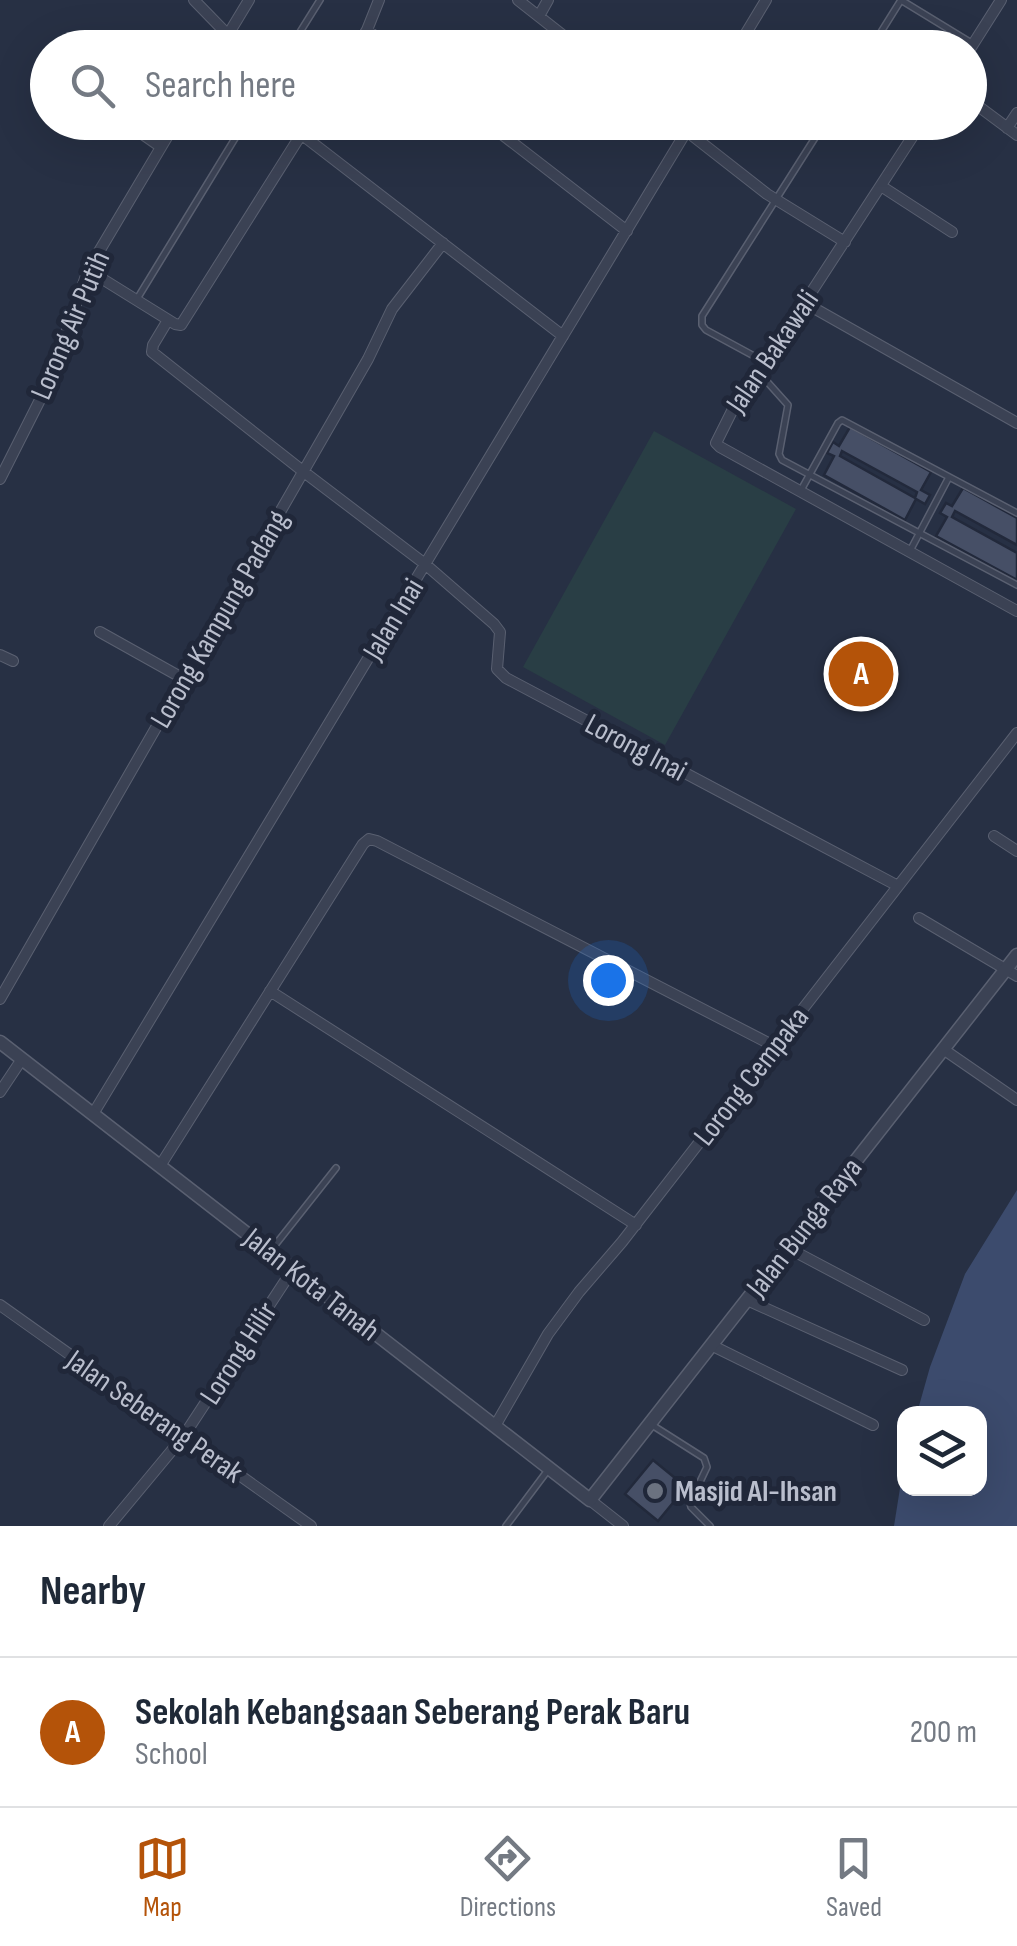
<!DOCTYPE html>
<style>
body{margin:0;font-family:"Sofia Sans Condensed",sans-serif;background:#f2f2f3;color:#1f2937}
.controls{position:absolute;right:30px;bottom:30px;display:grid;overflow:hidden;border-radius:20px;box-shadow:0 10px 40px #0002}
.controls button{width:90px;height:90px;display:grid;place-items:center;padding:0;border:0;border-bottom:2px solid #e0e1e3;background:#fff;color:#1f2937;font:50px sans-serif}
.you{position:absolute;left:608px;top:980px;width:35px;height:35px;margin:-25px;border:8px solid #fff;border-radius:50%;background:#1a73e8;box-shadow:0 0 0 15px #1a73e833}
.badge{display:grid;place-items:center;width:65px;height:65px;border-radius:50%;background:#b45309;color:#fff;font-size:32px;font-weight:700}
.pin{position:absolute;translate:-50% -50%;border:5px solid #fff;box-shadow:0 2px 10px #0006}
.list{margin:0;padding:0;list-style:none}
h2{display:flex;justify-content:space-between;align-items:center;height:130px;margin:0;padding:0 40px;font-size:42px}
h2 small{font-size:32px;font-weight:400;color:#747a83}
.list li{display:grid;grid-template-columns:65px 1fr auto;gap:30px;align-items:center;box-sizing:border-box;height:150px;padding:0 40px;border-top:2px solid #e0e1e3}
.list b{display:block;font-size:38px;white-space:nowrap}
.list p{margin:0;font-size:32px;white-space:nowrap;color:#747a83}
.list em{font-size:32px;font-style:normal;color:#747a83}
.icon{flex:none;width:55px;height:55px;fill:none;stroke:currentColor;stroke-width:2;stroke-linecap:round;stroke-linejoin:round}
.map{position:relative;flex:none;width:1017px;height:1526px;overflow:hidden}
.search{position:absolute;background:#fff;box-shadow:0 10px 40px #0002;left:30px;right:30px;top:30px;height:110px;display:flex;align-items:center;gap:25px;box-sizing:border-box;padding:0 35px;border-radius:55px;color:#747a83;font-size:38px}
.sheet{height:280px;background:#fff}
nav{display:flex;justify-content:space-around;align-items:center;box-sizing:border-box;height:140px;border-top:2px solid #e0e1e3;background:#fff;font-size:28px;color:#747a83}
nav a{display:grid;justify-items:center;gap:5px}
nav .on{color:#b45309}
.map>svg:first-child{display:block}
.green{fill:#293e45}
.water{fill:#3c4b6d}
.building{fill:#464f66;stroke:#22293b;stroke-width:2.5;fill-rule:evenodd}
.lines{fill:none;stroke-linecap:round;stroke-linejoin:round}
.service-casing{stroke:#5a6071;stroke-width:8}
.minor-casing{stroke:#5a6071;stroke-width:12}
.tertiary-casing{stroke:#5a6071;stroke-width:15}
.service{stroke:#3b4254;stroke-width:5}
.minor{stroke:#3b4254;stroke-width:10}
.tertiary{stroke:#3b4254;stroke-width:12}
.worship-dot{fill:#6b7280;stroke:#202739;stroke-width:4}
.labels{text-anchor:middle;stroke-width:10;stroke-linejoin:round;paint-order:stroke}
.street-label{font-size:30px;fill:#b9becd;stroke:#202739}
.poi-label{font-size:30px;font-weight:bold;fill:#b9becd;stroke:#202739;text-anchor:start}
</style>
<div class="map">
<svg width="1017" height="1526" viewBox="0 0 1017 1526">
<rect width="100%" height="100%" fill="#273044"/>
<path class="green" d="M654,431L796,509L665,745L523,667Z"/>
<path class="water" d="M1017,1190V1526H894L904,1463V1488H980V1414L917,1413L930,1367L965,1274Z"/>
<path class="building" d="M850,427L931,472L921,490L930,495L925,504L916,499L905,520L824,475L834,456L827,453L833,442L839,446ZM842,451L917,492L915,498L840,456Z
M963,488L1017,518V545L955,511L952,517L1017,553V580L936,536L947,517L940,513L946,503L952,506Z
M653,1460L686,1487L658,1521L625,1494Z"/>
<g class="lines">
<defs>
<path id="service" d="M290,48L320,0
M871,48L901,0L973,44
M281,122L299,133
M137,299L245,122
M765,362L706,330L702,325V316L825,122
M762,376L788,405L779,454L782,460L1017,585
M800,492L838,423L842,420L1017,513
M911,549L949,477
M272,1249L336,1168
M652,1425L704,1458L707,1467L690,1503L691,1507L710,1526
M506,1526L548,1470"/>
<path id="minor" d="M194,0L228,35
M518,0L579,48
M539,16L548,0
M367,30L390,48
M220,48L249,0
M356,48L367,30L379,0
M737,48L766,0
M970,49L1001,0
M970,100L1017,135
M125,122L161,147
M486,122L627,231
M675,122L767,194L845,242
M922,122L766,362L760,379L737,401L716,443L720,447L1017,611
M1007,128L1017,113
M301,134L563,336
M881,186L952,232
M88,270L175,324L181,325L309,122
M805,303L1017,423
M168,320L153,345L152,352L304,472L425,564L494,624L500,632L497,669L506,678L898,886
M0,479L49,382L88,270L176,122
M100,632L184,679
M0,655L13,661
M994,836L1017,851
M919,918L1017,976
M270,991L636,1225
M0,999L368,359L392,309L443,243
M943,1049L1017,1100
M0,1092L22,1059
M93,1114L692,122
M160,1166L363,844L369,839L377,841L774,1046
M788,1248L924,1320
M747,1300L902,1370
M0,1305L311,1526
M711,1345L873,1425
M495,1426L548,1334L579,1292L622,1242L1017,733
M590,1500L623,1526
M109,1526L183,1437L293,1269"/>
<path id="tertiary" d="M0,1042L590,1500L1017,955"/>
</defs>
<use href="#service" class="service-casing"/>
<use href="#minor" class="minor-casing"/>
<use href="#tertiary" class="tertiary-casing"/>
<use href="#service" class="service"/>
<use href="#minor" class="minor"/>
<use href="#tertiary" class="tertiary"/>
</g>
<circle class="worship-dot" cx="655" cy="1491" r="10"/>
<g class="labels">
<g class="street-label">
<text transform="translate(70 325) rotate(-67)" y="10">Lorong Air Putih</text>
<text transform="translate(772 351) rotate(-56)" y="10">Jalan Bakawali</text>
<text transform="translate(219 619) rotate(-60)" y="10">Lorong Kampung Padang</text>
<text transform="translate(393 619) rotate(-59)" y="10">Jalan Inai</text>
<text transform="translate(636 747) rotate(28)" y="10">Lorong Inai</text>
<text transform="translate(751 1076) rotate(-52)" y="10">Lorong Cempaka</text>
<text transform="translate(804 1227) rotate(-52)" y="10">Jalan Bunga Raya</text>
<text transform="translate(312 1284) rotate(38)" y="10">Jalan Kota Tanah</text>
<text transform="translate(238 1353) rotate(-57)" y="10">Lorong Hilir</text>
<text transform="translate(155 1416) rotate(35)" y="10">Jalan Seberang Perak</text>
</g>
<g class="poi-label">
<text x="675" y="1501">Masjid Al-Ihsan</text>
</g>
</g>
</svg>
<div class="controls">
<button><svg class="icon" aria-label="layers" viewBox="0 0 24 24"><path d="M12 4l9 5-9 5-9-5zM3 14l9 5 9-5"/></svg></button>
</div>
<div class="you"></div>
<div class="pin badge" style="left:861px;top:674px">A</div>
<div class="search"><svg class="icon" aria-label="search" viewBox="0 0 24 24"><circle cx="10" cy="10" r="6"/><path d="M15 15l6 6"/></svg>Search here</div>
</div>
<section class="sheet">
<h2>Nearby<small></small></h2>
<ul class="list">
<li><span class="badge">A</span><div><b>Sekolah Kebangsaan Seberang Perak Baru</b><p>School</p></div><em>200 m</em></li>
</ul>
</section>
<nav>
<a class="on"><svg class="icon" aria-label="map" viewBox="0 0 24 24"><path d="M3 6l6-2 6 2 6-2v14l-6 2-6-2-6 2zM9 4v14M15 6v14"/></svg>Map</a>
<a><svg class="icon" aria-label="directions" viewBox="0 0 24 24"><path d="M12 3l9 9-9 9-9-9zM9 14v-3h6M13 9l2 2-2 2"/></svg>Directions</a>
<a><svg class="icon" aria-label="saved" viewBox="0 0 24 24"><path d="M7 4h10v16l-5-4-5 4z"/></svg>Saved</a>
</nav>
